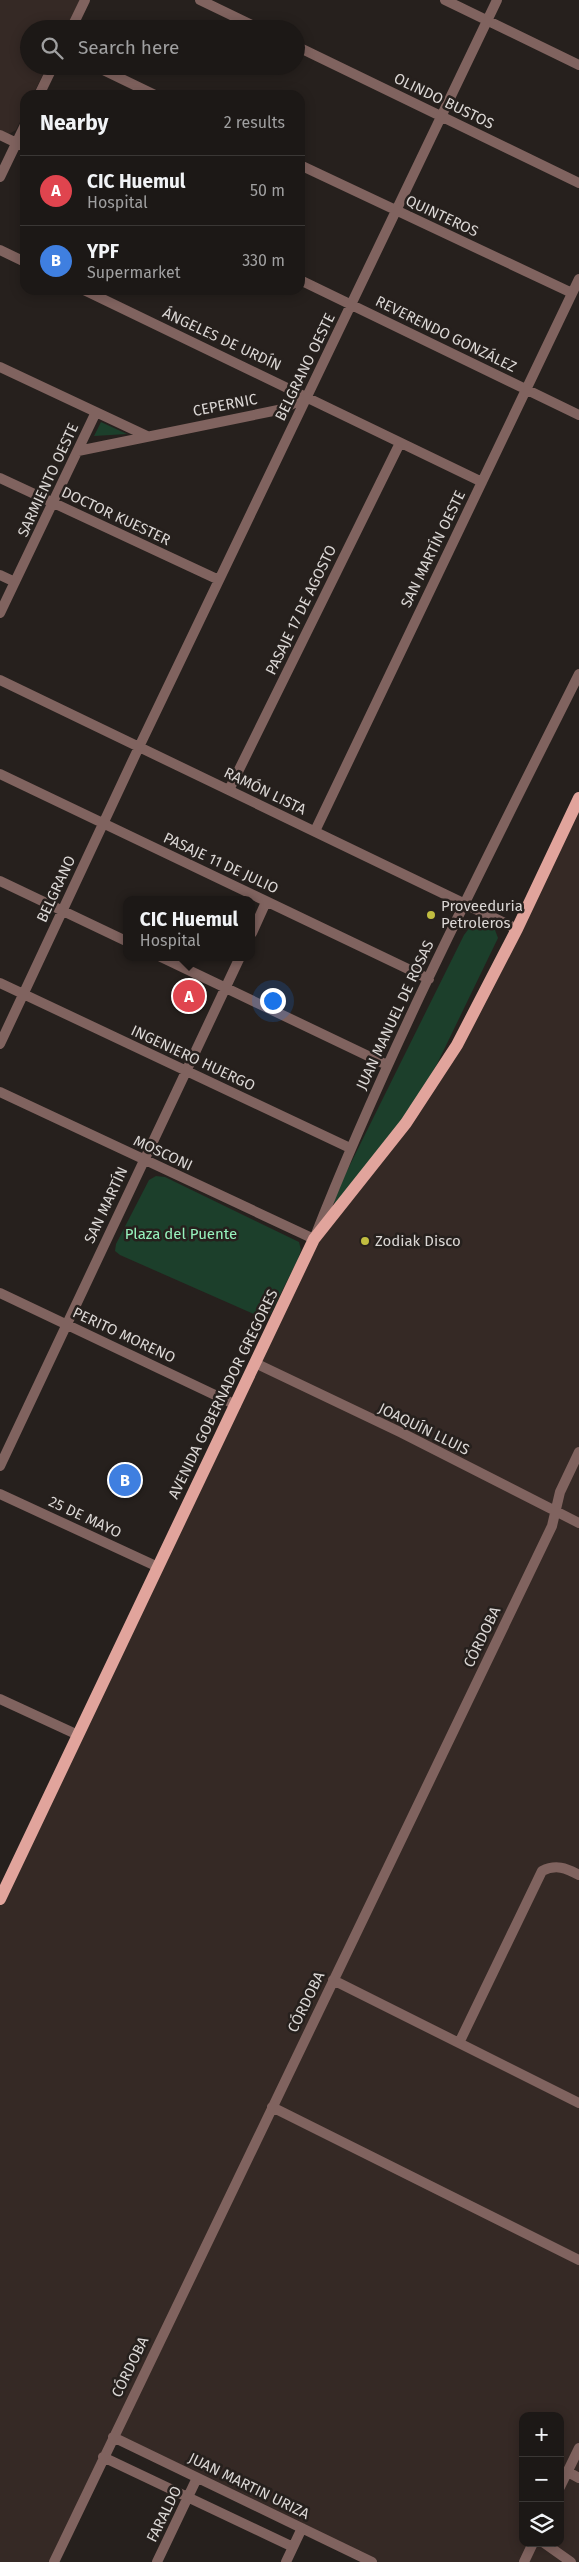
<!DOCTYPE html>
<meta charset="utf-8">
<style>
body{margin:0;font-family:"Fira Sans",sans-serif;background:#292523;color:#f1f3f6}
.controls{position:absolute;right:15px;bottom:15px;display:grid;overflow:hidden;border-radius:10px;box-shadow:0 2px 12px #0003}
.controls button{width:45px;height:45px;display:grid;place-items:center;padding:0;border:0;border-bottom:1px solid #3a3735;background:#1c1816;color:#f1f3f6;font:25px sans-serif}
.you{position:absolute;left:272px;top:1000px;width:18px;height:18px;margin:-12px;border:4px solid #fff;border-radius:50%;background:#1a73e8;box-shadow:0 0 0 8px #1a73e833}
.badge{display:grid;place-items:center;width:32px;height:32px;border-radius:50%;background:#c1bd40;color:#fff;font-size:16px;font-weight:700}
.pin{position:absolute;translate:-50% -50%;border:2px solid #fff;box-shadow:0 1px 5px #0006}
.popup{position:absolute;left:123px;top:896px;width:132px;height:65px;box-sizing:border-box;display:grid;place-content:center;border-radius:10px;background:#1c1816;filter:drop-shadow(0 1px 4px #0005);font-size:16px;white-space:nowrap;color:#a0a0a1}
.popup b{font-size:19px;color:#f1f3f6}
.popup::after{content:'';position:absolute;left:50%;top:100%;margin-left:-10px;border:10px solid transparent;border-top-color:#1c1816}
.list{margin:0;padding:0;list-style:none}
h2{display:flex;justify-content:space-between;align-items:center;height:65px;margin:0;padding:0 20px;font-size:21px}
h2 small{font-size:16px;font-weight:400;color:#a0a0a1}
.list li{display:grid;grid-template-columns:32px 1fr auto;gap:15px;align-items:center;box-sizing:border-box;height:70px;padding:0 20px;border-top:1px solid #3a3735}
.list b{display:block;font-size:19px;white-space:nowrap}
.list p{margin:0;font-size:16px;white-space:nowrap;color:#a0a0a1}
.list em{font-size:16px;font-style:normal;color:#a0a0a1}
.icon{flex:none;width:28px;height:28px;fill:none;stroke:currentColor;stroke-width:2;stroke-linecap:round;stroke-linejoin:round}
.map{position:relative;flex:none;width:579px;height:2562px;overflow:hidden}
.search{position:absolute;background:#1c1816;box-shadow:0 2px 12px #0003;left:20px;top:20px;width:285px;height:55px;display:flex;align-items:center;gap:12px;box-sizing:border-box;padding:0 18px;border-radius:28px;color:#a0a0a1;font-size:19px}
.panel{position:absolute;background:#1c1816;box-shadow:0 2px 12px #0003;left:20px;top:90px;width:285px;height:205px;border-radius:15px}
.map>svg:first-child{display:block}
.built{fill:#352925;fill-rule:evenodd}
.green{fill:#1c3f2b}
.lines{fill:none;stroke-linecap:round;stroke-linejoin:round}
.minor{stroke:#80635f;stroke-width:10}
.major{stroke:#e1a49c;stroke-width:12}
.poi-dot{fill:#c1bd40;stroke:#26201d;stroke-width:2}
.labels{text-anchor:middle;stroke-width:5;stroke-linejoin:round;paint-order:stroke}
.street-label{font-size:15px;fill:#dbd7d5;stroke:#26201d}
.poi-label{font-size:15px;fill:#dbd7d5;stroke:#26201d;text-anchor:start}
.park-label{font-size:15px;fill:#97f3bd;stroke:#26201d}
</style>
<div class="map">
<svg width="579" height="2562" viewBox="0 0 579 2562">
<rect width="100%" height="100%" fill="#26201d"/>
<path class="built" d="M0,0H80L66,29H29V66H47L33,95H25V111L16,130L9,134L0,130Z
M579,798V2562H372L113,2437L54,2562H0V1899L314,1239L432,1085ZM523,2416H560V2543H523Z"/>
<path class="green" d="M101,422L127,434L94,436Z
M478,925L495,930L498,938L437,1064L413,1105L339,1202L333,1203L335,1195L464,935L470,927Z
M156,1176L165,1177L299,1242L301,1250L298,1259L270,1315L265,1318L258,1316L120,1255L115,1251L116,1244L149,1180Z"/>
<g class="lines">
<path class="minor" d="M200,0L260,29
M445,0L579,65
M71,29L85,0
M296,46L579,183
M95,66L155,95
M39,95L53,66
M0,135L25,147
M300,165L572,293
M0,177L25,125
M0,250L25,262
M300,280L579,415
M84,290L482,482
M0,367L147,436
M78,451L283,409L307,396
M0,478L219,580
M0,575L15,582
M0,613L96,412
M0,680L517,929
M0,774L429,979
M229,790L400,443
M315,831L579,279
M0,881L126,941
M252,933L266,902
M161,957L387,1065
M0,983L350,1148
M0,1044L139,747L497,0
M0,1092L314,1239C390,1045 486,860 579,674
M0,1293L236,1405
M255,1363L402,1433L579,1523
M0,1466L240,957
M0,1494L158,1567
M0,1699L78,1735
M333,1980L579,2103
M459,2043L542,1871C556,1864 566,1868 579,1875
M272,2107L579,2260
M113,2437L372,2562
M103,2457L293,2547
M568,2472L579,2478
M560,2487L579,2448
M544,2543L571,2562
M54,2562L552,1526L560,1492L579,1452
M157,2562L197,2478
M286,2562L302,2528
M524,2562L533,2543"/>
<path class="major" d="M0,1899L314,1239L406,1123L457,1045L517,929L579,798"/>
</g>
<g class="poi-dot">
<circle cx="431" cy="915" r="5"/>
<circle cx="365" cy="1241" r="5"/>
</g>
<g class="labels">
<g class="street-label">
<text transform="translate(444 101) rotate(26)" y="5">OLINDO BUSTOS</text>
<text transform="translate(442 216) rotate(25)" y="5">QUINTEROS</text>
<text transform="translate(446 334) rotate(26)" y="5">REVERENDO GONZÁLEZ</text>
<text transform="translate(222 339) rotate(25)" y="5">ÁNGELES DE URDÍN</text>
<text transform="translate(305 367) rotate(-64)" y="5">BELGRANO OESTE</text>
<text transform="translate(225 405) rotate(-11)" y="5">CEPERNIC</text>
<text transform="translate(48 480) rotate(-65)" y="5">SARMIENTO OESTE</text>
<text transform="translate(116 516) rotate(25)" y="5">DOCTOR KUESTER</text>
<text transform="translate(433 549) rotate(-64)" y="5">SAN MARTÍN OESTE</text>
<text transform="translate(301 610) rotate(-64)" y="5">PASAJE 17 DE AGOSTO</text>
<text transform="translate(265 791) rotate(26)" y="5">RAMÓN LISTA</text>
<text transform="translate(221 863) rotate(25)" y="5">PASAJE 11 DE JULIO</text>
<text transform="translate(56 889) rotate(-65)" y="5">BELGRANO</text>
<text transform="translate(395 1015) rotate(-65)" y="5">JUAN MANUEL DE ROSAS</text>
<text transform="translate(193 1058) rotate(25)" y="5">INGENIERO HUERGO</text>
<text transform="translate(163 1153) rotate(25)" y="5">MOSCONI</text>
<text transform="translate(106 1205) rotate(-65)" y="5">SAN MARTÍN</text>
<text transform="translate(124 1335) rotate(25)" y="5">PERITO MORENO</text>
<text transform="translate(223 1394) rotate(-64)" y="5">AVENIDA GOBERNADOR GREGORES</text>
<text transform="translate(424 1429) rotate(26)" y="5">JOAQUÍN LLUIS</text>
<text transform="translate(85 1517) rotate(25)" y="5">25 DE MAYO</text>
<text transform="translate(482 1637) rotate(-64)" y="5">CÓRDOBA</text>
<text transform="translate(306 2002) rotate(-64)" y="5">CÓRDOBA</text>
<text transform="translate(130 2367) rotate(-64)" y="5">CÓRDOBA</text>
<text transform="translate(249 2486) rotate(26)" y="5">JUAN MARTIN URIZA</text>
<text transform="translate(164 2514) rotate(-64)" y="5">FARALDO</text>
</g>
<g class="poi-label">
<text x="441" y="911">Proveeduria<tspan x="441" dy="17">Petroleros</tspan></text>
<text x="375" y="1246">Zodiak Disco</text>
</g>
<g class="park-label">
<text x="181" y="1239">Plaza del Puente</text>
</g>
</g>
</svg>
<div class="controls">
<button>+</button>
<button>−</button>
<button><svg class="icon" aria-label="layers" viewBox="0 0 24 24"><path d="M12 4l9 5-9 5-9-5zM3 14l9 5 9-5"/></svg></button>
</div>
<div class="you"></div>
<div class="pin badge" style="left:189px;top:996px;background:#e0444e">A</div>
<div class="popup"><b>CIC Huemul</b>Hospital</div>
<div class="pin badge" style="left:125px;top:1480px;background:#3f7fe0">B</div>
<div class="search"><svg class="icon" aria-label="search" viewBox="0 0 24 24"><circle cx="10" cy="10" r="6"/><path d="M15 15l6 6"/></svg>Search here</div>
<section class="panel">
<h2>Nearby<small>2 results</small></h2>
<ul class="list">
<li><span class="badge" style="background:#e0444e">A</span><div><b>CIC Huemul</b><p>Hospital</p></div><em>50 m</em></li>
<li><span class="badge" style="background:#3f7fe0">B</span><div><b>YPF</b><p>Supermarket</p></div><em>330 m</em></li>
</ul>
</section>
</div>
